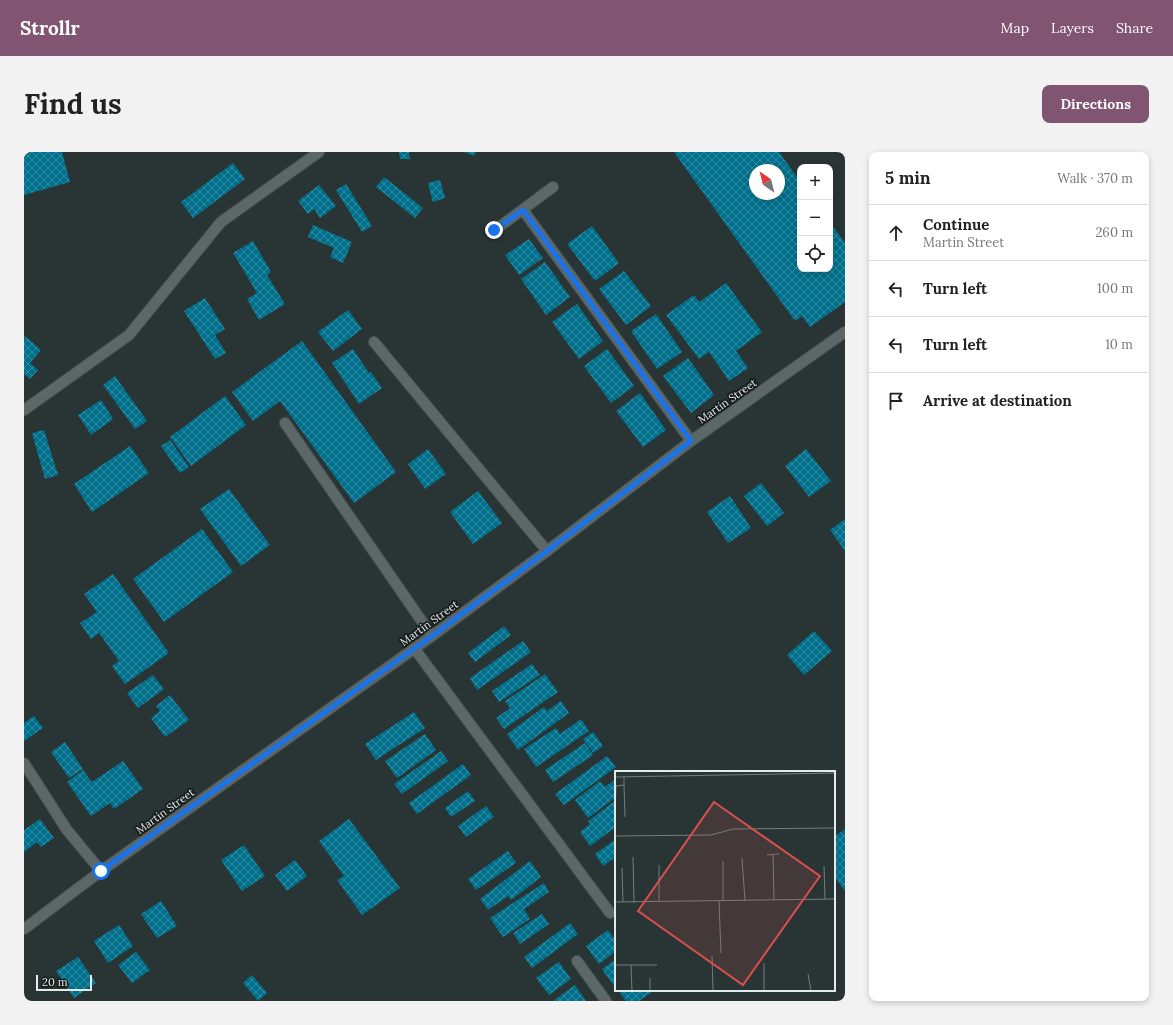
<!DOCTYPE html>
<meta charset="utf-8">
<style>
body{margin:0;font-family:Lora,serif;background:#f2f2f2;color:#222}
.controls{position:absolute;right:12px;top:12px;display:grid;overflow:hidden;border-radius:8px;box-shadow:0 2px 6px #0003}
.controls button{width:36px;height:36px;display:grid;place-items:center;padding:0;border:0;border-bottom:1px solid #e0e0e0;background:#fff;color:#222;font:20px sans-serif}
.compass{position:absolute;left:725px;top:12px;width:36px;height:36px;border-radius:50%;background:#fff;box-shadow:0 2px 6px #0003;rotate:325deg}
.scale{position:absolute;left:12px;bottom:10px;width:56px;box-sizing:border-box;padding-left:4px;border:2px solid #e3ebea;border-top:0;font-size:11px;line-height:14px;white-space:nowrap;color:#e3ebea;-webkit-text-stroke:3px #161b1b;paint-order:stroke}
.stop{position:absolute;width:12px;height:12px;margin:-9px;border:3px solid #1a73e8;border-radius:50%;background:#fff}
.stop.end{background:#1a73e8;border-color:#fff;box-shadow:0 1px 4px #0008}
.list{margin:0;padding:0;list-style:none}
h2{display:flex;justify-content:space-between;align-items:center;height:52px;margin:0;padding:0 16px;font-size:17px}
h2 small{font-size:13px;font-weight:400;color:#767676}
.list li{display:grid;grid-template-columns:26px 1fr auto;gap:12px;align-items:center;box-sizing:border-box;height:56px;padding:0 16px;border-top:1px solid #e0e0e0}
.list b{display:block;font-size:15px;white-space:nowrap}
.list p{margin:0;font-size:13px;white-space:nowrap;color:#767676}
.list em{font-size:13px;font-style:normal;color:#767676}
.icon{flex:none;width:22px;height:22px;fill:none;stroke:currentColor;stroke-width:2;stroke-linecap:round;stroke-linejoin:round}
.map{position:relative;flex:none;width:821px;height:849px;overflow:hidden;border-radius:8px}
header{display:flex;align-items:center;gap:24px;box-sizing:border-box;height:56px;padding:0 20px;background:#815471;color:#fff}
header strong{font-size:19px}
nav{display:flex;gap:22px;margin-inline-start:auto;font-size:14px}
.intro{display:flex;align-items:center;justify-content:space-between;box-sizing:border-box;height:96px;padding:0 24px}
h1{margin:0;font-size:28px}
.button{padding:10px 18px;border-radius:8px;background:#815471;color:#fff;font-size:14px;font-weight:700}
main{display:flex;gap:24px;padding:0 24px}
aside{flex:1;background:#fff;border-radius:8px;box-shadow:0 2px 6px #0003}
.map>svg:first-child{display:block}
.building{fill:url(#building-cross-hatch);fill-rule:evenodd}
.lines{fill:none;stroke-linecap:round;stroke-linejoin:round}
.lane-casing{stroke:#485252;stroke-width:12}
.street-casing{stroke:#485252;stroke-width:12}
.lane{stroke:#5c6868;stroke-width:10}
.street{stroke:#5c6868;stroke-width:10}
.route{stroke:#1a73e8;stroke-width:5}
.labels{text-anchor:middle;stroke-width:3.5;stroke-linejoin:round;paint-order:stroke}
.street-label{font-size:11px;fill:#e3ebea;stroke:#161b1b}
.inset-road{fill:none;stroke:#737e7d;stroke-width:1}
.view{fill:#d94f4f;fill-opacity:0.15;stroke:#d94f4f;stroke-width:2}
.inset-edge{fill:none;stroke:#e3ebea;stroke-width:2}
</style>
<header>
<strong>Strollr</strong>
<nav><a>Map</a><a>Layers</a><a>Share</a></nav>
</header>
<div class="intro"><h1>Find us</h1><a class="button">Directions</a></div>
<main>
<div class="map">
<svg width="821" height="849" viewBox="0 0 821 849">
<defs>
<pattern id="building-cross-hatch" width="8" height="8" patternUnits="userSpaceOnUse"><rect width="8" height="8" fill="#006f8b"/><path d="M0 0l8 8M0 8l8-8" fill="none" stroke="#318ba1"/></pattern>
</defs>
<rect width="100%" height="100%" fill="#293534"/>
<path class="building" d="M0,0H38L46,30L0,43Z
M375,0H385L386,7H376Z
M440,0H452L450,4Z
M650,0H755L776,29V117H806V70L821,91V150L786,175L778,164L771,169ZM731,18H755V42H731Z
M209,11L221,27L169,66L157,50Z
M360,25L399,56L391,66L352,35Z
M416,28L421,46L409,50L404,31Z
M322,32L348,74L338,80L312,38Z
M295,33L312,54L296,66L290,57L284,62L274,49Z
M289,73L328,90L319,111L306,105L310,96L284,85Z
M568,74L595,111L571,129L543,92Z
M505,87L519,106L495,123L481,103Z
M229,89L247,120L243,123L261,152L235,168L223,147L233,141L209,101Z
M521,110L546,145L522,163L497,127Z
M600,119L627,154L602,173L575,137Z
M702,131L738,180L712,199L724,216L705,229L685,200L675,207L642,163L670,143L675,150Z
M181,146L201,177L191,183L202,201L191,207L160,159Z
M553,152L579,189L555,207L528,170Z
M324,158L338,177L309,199L294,180Z
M632,162L658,200L633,217L607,179Z
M1,184L17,198L6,211L14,218L6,227L0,222V186Z
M278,189L372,320L330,351L256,249L229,269L208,240Z
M329,197L345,221L347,220L358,236L335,252L308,211Z
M583,197L610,234L587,251L560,214Z
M664,206L690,243L667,261L639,224Z
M91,224L123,269L111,277L79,233Z
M616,241L642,278L619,295L592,259Z
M201,244L222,273L167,314L146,285Z
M77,248L89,267L67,283L54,263Z
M20,278L34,323L21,327L8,281Z
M146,288L165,315L156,321L137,294Z
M106,294L125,321L68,360L50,332Z
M404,297L422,322L401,337L384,312Z
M782,297L807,329L785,345L761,314Z
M737,331L760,361L743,374L720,344Z
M205,337L246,393L217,414L176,357Z
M454,339L478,371L449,392L426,360Z
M706,344L727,376L704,391L683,360Z
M821,367V399L806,378Z
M178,377L209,420L140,470L109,427Z
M89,422L145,501L101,532L88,514L95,509L75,481L67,487L56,471L73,460L60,442Z
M480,474L487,483L451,510L444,501Z
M790,479L808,499L780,523L763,503Z
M499,489L507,500L453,538L446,526Z
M508,512L516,523L475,550L468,539Z
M521,522L534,540L480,577L472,566L486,556L481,549Z
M129,523L140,537L114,556L103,541Z
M146,543L165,568L141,585L127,566L136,559L132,554Z
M537,549L545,561L494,598L483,582L520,555L523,559Z
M390,560L401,576L352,608L341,592Z
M10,564L19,576L0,589V571Z
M557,567L565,579L512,615L500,597L532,576L536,582Z
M569,580L579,594L569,601L559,587Z
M401,582L412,598L373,626L361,609Z
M41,590L59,617L45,626L27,600Z
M561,591L569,603L529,630L521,618Z
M417,599L424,609L378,642L370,632Z
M583,604L592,615L540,653L531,642Z
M99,609L119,637L90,657L86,651L67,664L43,630L59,618L68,630Z
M439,612L447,623L393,662L385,651Z
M592,627V645L564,666L551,648L576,629L581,635Z
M444,639L451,649L427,665L421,656Z
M592,648V675L566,694L556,680L566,672L564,669Z
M462,654L470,665L442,685L434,674Z
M16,667L30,686L17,695L13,690L0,700V678Z
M325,667L376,736L338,763L313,728L320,724L295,689Z
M821,677V739L810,724V685Z
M592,687V705L579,714L571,702Z
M220,693L241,724L218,739L197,708Z
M484,699L492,711L452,738L444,727Z
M271,708L283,724L263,739L251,723Z
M506,709L517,725L487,748L484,744L464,758L456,747Z
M520,731L525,740L500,757L506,767L479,785L466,766Z
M137,749L153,774L133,786L117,762Z
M518,762L525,772L496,792L489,781Z
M546,771L554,782L508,816L500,805Z
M95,773L109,794L84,811L70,789Z
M584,778L592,789V799L575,812L562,794Z
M112,800L126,818L108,831L94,813Z
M54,805L72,831L50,846L32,819Z
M592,807V833L590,834L578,817Z
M535,810L547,827L525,843L512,826Z
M228,823L243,841L234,849L219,831Z
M551,833L562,849H529Z
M594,838H628L629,839L615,849H602Z"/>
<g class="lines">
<defs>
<path id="lane" d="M499,58L667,289
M471,78L529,35
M350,190L523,399
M0,258L105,183L197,70L295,0
M261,271L408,484
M390,496L586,761
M0,611L43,678L77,719"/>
<path id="street" d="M0,777L77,719L408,484L523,399L667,289L821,180
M553,809L582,849"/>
</defs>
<use href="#lane" class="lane-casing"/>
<use href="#street" class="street-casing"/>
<use href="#lane" class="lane"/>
<use href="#street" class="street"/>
</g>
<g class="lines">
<path class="route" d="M77,719L408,484L523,399L667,289L499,58L470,78"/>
</g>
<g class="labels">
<g class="street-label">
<text transform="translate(703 249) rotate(-35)" y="4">Martin Street</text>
<text transform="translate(405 471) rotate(-36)" y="4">Martin Street</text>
<text transform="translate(141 659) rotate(-36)" y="4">Martin Street</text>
</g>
</g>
<g transform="translate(591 619)">
<rect width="220" height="220" fill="#293534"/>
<path class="inset-road" d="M0,6L220,2M9,14L10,46M0,42L1,15L9,14V6M0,65L96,64L118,58L220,57M152,84L164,83M158,84L159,129M18,86L19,132M127,87L130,130M209,95L210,128M7,97L8,131M104,130L106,182M108,130V90M0,131L220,128M44,131V94M97,185L98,220M149,192V220M0,194H42M16,194L17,220M193,203L196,220M35,207V220"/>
<path class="view" d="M99,31L205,105L128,214L23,140Z"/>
<rect width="220" height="220" class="inset-edge"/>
</g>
</svg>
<div class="controls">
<button>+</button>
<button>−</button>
<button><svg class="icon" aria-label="locate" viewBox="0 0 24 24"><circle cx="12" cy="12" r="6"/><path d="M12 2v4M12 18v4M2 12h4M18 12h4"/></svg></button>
</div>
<svg class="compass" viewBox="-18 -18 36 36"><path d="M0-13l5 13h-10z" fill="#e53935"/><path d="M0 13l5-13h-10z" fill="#767676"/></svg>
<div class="scale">20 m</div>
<div class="stop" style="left:77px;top:719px"></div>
<div class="stop end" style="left:470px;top:78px"></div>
</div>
<aside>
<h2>5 min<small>Walk · 370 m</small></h2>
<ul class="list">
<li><svg class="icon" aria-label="ahead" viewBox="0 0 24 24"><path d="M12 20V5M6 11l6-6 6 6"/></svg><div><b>Continue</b><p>Martin Street</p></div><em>260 m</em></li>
<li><svg class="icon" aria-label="left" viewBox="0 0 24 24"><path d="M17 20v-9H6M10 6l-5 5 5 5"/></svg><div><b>Turn left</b></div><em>100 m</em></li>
<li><svg class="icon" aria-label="left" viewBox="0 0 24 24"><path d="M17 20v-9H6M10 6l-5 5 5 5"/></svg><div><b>Turn left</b></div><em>10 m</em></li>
<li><svg class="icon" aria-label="arrive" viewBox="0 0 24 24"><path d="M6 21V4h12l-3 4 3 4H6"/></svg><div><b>Arrive at destination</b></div></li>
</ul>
</aside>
</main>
